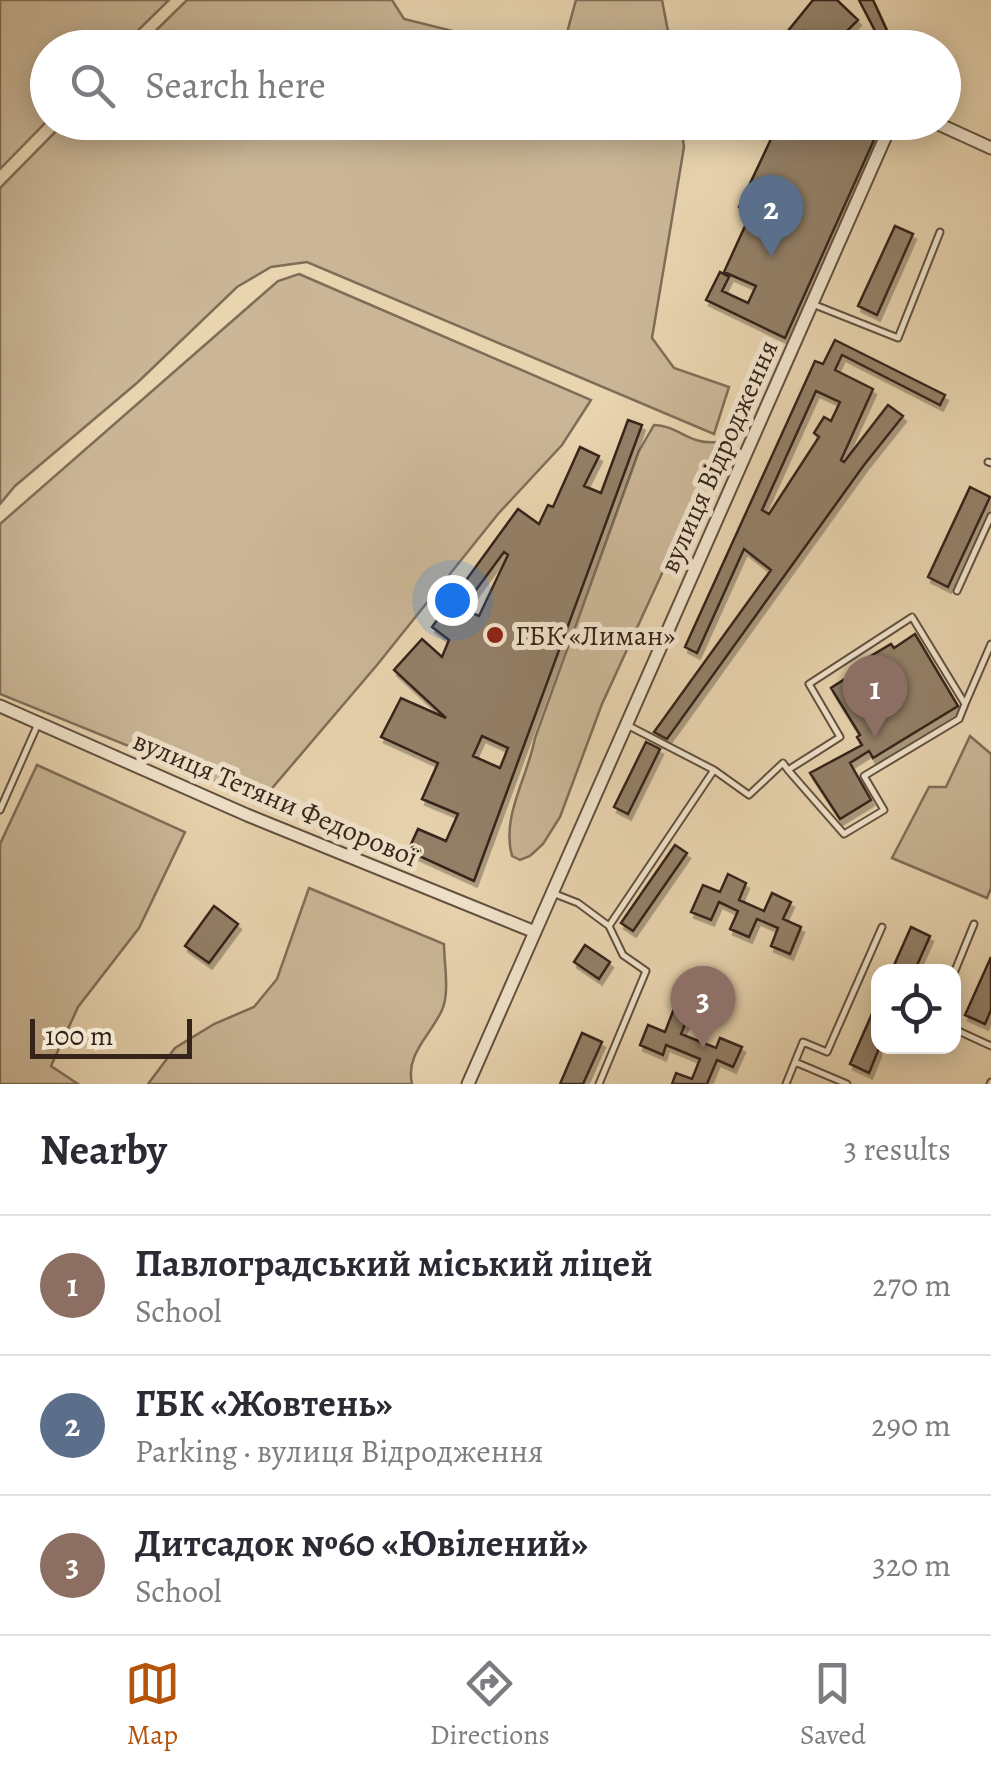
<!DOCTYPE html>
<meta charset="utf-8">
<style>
body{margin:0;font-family:Alegreya,serif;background:#f7f7f7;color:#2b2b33}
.controls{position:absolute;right:30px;bottom:30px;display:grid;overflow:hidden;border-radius:20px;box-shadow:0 5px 25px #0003}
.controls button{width:90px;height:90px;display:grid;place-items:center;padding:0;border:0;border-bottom:2px solid #e1e1e2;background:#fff;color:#2b2b33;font:50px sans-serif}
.scale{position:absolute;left:30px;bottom:25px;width:162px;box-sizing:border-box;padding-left:10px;border:5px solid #36241a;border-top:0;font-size:28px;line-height:35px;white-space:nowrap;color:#36241a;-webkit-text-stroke:8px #f0e3cb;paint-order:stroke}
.you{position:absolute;left:452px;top:600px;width:35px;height:35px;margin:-25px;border:8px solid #fff;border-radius:50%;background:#1a73e8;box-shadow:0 0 0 15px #1a73e833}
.badge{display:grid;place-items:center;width:65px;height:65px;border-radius:50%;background:#b45309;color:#fff;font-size:32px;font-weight:700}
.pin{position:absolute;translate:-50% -82px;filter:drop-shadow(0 2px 5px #0008)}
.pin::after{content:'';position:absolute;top:52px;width:35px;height:30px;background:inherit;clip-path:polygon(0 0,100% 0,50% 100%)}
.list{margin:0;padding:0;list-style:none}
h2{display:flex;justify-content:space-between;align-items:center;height:130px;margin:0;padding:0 40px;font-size:42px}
h2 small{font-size:32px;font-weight:400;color:#7c7c81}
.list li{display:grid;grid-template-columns:65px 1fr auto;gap:30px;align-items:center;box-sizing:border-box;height:140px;padding:0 40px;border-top:2px solid #e1e1e2}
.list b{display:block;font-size:38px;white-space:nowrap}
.list p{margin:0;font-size:32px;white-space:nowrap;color:#7c7c81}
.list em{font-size:32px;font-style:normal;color:#7c7c81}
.icon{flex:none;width:55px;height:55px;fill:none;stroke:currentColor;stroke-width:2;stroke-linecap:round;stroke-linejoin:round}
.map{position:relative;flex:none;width:991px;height:1084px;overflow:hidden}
.search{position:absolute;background:#fff;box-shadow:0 5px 25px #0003;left:30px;right:30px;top:30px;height:110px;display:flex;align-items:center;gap:25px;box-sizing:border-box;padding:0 35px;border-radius:55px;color:#7c7c81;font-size:38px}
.sheet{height:550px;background:#fff}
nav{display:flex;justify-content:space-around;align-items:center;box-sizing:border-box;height:140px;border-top:2px solid #e1e1e2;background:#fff;font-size:28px;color:#7c7c81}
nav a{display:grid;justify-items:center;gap:5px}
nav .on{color:#b45309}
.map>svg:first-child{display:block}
.green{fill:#cab696;stroke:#806d58;stroke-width:2.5}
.building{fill:#938067;stroke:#36241a;stroke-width:2.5;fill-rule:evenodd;filter:url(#shadow)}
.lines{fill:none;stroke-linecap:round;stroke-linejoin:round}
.service-casing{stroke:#62503f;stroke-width:9}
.minor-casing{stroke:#62503f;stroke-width:15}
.service{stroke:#f0e3cb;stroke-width:5}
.minor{stroke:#f0e3cb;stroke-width:11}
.poi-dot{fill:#8f2418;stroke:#f0e3cb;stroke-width:4}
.labels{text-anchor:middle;stroke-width:10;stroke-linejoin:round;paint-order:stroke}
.street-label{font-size:28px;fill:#36241a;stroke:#f0e3cb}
.poi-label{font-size:28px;fill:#36241a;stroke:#f0e3cb;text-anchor:start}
</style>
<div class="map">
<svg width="991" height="1084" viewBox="0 0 991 1084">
<defs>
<filter id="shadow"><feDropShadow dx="3" dy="5.5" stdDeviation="0" flood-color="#0004"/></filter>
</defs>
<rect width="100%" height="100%" fill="#e8d4af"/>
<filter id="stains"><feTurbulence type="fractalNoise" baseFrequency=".002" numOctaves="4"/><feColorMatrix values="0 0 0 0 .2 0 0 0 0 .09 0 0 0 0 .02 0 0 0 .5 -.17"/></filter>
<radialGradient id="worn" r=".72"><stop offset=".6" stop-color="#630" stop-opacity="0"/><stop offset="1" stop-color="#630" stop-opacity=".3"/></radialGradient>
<path class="green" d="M0,0H169L121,47L48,48L47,121L0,169Z
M187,0H392L404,19L517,47H139Z
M576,0H662L671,47H563Z
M64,123H681L684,147L652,338L674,368L729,387L714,434L307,262L271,267L237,287L138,382L15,486L0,504V188Z
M299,274L591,400L562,445L498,514L377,665L262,800L0,694V524L278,281Z
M654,425C678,425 688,445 717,442L687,519L602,704L560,817L543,844L530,856L520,860L512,856C501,816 528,777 535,738L639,451Z
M970,736L991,754V888L987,898L892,858L929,787H946Z
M37,765L185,832L139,928L78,1007L51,1066L78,1084H0V844Z
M309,888L444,944C444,963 450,993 442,1010C431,1035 405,1054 412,1084H148L175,1048L214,1024L254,1007L277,979Z"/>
<path class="building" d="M813,0H837L858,20L844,34L866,48H829L803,31L790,48H779V42Z
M859,0H873L895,48H884Z
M779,122H882L785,338L706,300L720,272L729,277L722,291L748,303L756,286L724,272L751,213L739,207Z
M895,226L913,234L877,315L858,306Z
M835,340L945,395L940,405L842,355L835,370L873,389L841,460L844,462L888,405L903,416L864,465L667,739L654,732L771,570L744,549L697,653L685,647L815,361L823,364ZM816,391L840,402L831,421L824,417L814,433L819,437L769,514L762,510Z
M628,420L642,425L474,881L408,851L418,829L446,841L458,814L422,799L438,763L381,737L401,698L446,718L394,670L422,639L442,657L449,640L432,627L518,509L539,524L548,505L553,507L580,447L599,456L584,486L601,493ZM504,552L508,555L479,616L462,609ZM482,736L508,748L500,768L473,756Z
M970,487L990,497L948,587L928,577Z
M915,634L958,706L873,758L869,751L850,763L871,800L840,819L810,773L862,745L857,737L860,735L831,688L854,673L851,668L891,644L894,648Z
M646,742L660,749L628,814L614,807Z
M675,845L687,853L633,931L621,923Z
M728,874L746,883L739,900L764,911L772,893L791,902L783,919L801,927L790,954L771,946L778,928L757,919L749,937L730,929L738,911L719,902L711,920L691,912L703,885L720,892Z
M214,906L238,924L209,963L185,946Z
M911,927L930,936L914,972H891Z
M585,945L610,962L599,979L574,962Z
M991,957V1010L985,1024L965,1015Z
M878,1000V1051L869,1073L850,1064Z
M675,1006L690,1012L681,1034L716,1048L720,1038L742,1047L733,1067L717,1060L707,1084H672L676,1073L692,1079L700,1059L666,1045L663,1055L640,1045L648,1025L665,1032Z
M582,1033L602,1042L583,1084H560Z"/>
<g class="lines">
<defs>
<path id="service" d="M815,305L898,338L940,232
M988,462L991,463
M957,591L991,516
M965,704L991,644
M629,726L714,770L749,795L783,763L788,770L844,834L884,810L864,776L959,719L965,704L912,617L809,684L840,737L788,770
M0,810L37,726
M555,894L578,903L609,926L714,770
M954,973L974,924
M954,1029L991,1046
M795,1062L847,1084
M599,1084L646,971L623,955L609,926
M786,1084L803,1042L827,1052L882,927
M990,1084L991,1082"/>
<path id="minor" d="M934,122L991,148
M0,706L247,815L535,932
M468,1084L892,122"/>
</defs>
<use href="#service" class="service-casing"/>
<use href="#minor" class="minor-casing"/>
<use href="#service" class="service"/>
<use href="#minor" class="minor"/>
</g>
<circle class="poi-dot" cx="495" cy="635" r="10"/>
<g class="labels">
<g class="street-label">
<text transform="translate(718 456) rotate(-66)" y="10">вулиця Відродження</text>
<text transform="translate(276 798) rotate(23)" y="10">вулиця Тетяни Федорової</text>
</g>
<g class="poi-label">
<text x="515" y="645">ГБК «Лиман»</text>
</g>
</g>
<rect width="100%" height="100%" filter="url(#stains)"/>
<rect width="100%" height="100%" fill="url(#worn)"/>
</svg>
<div class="controls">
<button><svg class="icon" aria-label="locate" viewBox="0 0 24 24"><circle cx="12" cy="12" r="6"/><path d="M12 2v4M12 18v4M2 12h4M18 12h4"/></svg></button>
</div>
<div class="scale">100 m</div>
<div class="you"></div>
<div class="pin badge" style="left:875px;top:737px;background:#8d6e63">1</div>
<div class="pin badge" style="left:771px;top:257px;background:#5c6f8a">2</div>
<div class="pin badge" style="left:703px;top:1048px;background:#8d6e63">3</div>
<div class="search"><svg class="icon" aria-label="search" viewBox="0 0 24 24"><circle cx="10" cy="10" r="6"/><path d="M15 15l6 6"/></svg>Search here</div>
</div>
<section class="sheet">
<h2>Nearby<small>3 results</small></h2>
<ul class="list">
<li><span class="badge" style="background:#8d6e63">1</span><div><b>Павлоградський міський ліцей</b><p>School</p></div><em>270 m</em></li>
<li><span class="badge" style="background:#5c6f8a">2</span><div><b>ГБК «Жовтень»</b><p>Parking · вулиця Відродження</p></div><em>290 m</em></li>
<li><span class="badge" style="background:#8d6e63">3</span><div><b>Дитсадок №60 «Ювілений»</b><p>School</p></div><em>320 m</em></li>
</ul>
</section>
<nav>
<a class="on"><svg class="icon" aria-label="map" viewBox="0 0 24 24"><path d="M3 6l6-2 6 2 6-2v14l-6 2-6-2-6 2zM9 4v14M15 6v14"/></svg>Map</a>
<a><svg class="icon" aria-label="directions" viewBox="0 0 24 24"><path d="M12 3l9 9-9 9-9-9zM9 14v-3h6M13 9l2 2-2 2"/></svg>Directions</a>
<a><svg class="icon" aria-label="saved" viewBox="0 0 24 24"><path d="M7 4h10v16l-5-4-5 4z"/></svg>Saved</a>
</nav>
